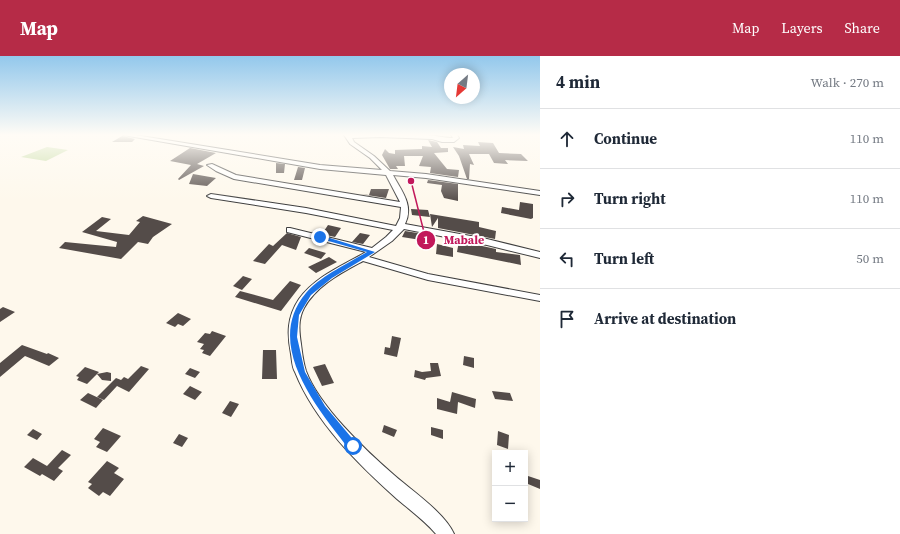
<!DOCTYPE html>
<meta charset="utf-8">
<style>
body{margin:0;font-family:"Source Serif 4",serif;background:#f6f6f7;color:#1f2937}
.controls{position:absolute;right:12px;bottom:12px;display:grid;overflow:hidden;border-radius:0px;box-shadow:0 2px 10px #0003}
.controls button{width:36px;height:36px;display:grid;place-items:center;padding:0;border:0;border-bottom:1px solid #e0e1e3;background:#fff;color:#1f2937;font:20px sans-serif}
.compass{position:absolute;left:444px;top:12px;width:36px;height:36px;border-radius:50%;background:#fff;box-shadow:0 2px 10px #0003;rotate:208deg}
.stop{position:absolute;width:12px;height:12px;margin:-9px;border:3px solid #1a73e8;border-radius:50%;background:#fff}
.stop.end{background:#1a73e8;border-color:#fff;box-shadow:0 1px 4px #0008}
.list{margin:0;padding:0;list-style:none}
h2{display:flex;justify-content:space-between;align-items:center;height:52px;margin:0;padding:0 16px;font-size:17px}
h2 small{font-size:13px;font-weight:400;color:#747a83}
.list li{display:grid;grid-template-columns:26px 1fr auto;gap:12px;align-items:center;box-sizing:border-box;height:60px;padding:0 16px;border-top:1px solid #e0e1e3}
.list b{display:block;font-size:15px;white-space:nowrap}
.list em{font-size:13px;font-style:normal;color:#747a83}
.icon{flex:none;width:22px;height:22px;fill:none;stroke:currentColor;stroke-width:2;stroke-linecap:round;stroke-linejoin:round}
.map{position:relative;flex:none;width:540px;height:478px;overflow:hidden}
header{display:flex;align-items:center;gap:24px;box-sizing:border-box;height:56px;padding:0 20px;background:#b62b47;color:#fff}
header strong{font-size:19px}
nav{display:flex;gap:22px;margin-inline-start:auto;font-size:14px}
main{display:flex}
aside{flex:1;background:#fff}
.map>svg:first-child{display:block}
.forest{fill:#bed798}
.building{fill:#544c49}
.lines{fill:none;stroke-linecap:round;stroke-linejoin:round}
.minor-casing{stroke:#3f3f3f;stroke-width:2}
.minor{fill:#fff;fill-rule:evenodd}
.route{fill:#1a73e8}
.leader{fill:none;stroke:#c2185b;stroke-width:1.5}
.callout-dot{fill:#c2185b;stroke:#fff;stroke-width:1.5}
.mark-label{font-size:12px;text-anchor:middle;font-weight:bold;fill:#fff}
.callout-label{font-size:12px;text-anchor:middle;font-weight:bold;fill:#c2185b;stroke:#fff;stroke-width:4;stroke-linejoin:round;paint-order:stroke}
</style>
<header>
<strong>Map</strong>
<nav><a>Map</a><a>Layers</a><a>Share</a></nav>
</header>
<main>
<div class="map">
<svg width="540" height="478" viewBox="0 0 540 478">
<rect width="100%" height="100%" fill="#fef8ec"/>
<path class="forest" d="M47,91L68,94L46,105L21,101Z"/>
<path class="building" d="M122,80H123L135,83L132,86H112Z
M428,84L437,86L441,92H448V96L434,97L447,113L459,114L458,121L430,117L431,111L419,110L423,100H404L405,110H396L398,113H390L382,99L385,93L389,97L395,98V94L422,93V90L432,91Z
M478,86L493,87L499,97L521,98L528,105L505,104L508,108L494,107L489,98H469L474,109L470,108L469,123H467L459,100L453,91L464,93L463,89L480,90Z
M190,92L216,97L197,108L204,110L179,124L178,123L191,109L170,105Z
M276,107L285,108L284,117H276Z
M298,111L305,112L302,124H294Z
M193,118L216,122L207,130L189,128Z
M428,124L458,128V145L444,142L441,135L442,129L427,127Z
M371,133H389L386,142L360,138L369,139Z
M520,146L533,148V162L531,163L501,157L502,151L519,154Z
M411,153L428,154L430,161L412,159Z
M430,158L479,166V171L496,175L495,183L438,172V162L432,171Z
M143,160L172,168L153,181L148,188L138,186L121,203L59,192L65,186L116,191L117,186L82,176L102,161L111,163L96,175L129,179L140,166L136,165Z
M328,169L341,172L335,181L322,178Z
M405,175L430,179L427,185L402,181Z
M287,177L301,181L296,194L282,189L265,208L253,205L269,188L273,190Z
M360,177L370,179L363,188L352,186Z
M459,185L496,193V196L520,199L521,209L457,196Z
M437,188L453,192V201L436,198Z
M309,192L326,197L321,203L304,197Z
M329,201L337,206L316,217L308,211Z
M243,220L252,223L242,234L233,230Z
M290,225L301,229L281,255L235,241L240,235L273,244Z
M3,251L15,256L0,266V253Z
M178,257L191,263L183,270L178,268L175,271L166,267Z
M212,275L226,280L210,300L202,297L204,294L200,293L204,288L197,286L205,277L210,278Z
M392,280L401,282L397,301L384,298L385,291L390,292Z
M22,289L47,298L48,297L59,302L49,310L25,300L0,321V307Z
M263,294H276L277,323H262Z
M464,300L474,302V312L463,309Z
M430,307H438L441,320L426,322L425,324L414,321L415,314L422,316L431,315Z
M325,308L334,327L322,330L313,311Z
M141,310L149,313L129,336L117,330L104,344L97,341L116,322L121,324L124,321L128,323Z
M85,311L99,316L87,328L77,324L79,321L76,320Z
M190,312L200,316L195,322L185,318Z
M107,316L111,317V325L102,324L97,318Z
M190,330L202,336L195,344L183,338Z
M492,335L510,337L513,345L495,343Z
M452,336L476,343L475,352L458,346L457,358L437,353V342L450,346Z
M88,337L103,344L96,352L80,344Z
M230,345L239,348L231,361L222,357Z
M384,369L397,374L394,381L382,376Z
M431,371L443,374V383L431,379Z
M103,372L121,380L107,396L96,391L100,386L94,383Z
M33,373L42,378L37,384L27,379Z
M498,375L509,379L508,393L497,389Z
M179,378L188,382L182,391L173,387Z
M62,394L71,399L58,412L63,415L54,425L42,418L40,420L24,411L33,402L47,410Z
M107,405L119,412L114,417L124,423L110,440L103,436L99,440L88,432L92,428L88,426Z
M528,420L540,424V433L528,428Z"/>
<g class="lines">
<defs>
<path id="minor" d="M123,79H135L320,109L382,114L370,102L350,88L344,79C371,79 398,78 425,79C435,79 443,82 453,82L451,79H457L459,82L454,86H442L432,83L380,81L352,82L354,86L374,100L390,115L426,118L540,135V139L426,122L393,119C402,136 414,149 405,168L487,183L540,196V202L487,189L404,173L392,185L369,201L428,218L540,239V245L428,224L363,205C341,217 317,229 304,252C298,263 299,275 301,288C302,296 303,306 306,315C319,350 365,394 394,419C411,434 445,457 454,478H436C425,465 410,454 397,443C358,408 315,366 295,316C292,311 292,304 291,298C287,278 287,261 299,243C316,220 342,210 366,196L287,176V172H290L372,192L386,181L393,174L306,157L211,142L207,140L211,138L306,152L396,170L400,162L401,151L234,123L216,115L207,109L212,108L236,119L400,146L386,119L320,113Z"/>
</defs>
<use href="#minor" class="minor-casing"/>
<use href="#minor" class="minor"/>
</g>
<linearGradient id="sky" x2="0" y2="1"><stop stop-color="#93c8ec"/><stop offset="0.54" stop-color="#fffcf6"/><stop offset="1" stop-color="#fffcf6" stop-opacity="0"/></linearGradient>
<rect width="540" height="146" fill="url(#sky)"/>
<path class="route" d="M320,179L375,196L332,222L311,239L299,259L297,281L305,316L325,350L356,387L357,390L356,393L353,395L349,393C317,352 263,288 306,237C319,221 349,207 367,196L318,182L317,181Z"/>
<path class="leader" d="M411 125L426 184"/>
<g class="callout-dot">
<circle cx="411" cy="125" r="4"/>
<circle cx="426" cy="184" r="10"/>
</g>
<g class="mark-label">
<text x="426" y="188">1</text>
</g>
<g class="callout-label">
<text x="464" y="188">Mabale</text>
</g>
</svg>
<div class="controls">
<button>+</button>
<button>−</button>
</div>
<svg class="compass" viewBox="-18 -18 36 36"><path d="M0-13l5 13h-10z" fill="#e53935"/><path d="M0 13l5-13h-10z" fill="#747a83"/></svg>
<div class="stop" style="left:353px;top:390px"></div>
<div class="stop end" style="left:320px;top:181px"></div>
</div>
<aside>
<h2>4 min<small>Walk · 270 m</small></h2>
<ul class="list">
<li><svg class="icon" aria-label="ahead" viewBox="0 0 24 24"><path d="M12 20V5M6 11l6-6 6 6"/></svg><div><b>Continue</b></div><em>110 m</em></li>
<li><svg class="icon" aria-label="right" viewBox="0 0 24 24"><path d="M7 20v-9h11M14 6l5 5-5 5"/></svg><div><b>Turn right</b></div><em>110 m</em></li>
<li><svg class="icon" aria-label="left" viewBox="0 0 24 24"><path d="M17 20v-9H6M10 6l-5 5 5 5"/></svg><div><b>Turn left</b></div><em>50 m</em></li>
<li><svg class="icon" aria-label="arrive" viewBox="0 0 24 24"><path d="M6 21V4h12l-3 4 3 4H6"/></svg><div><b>Arrive at destination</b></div></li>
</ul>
</aside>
</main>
